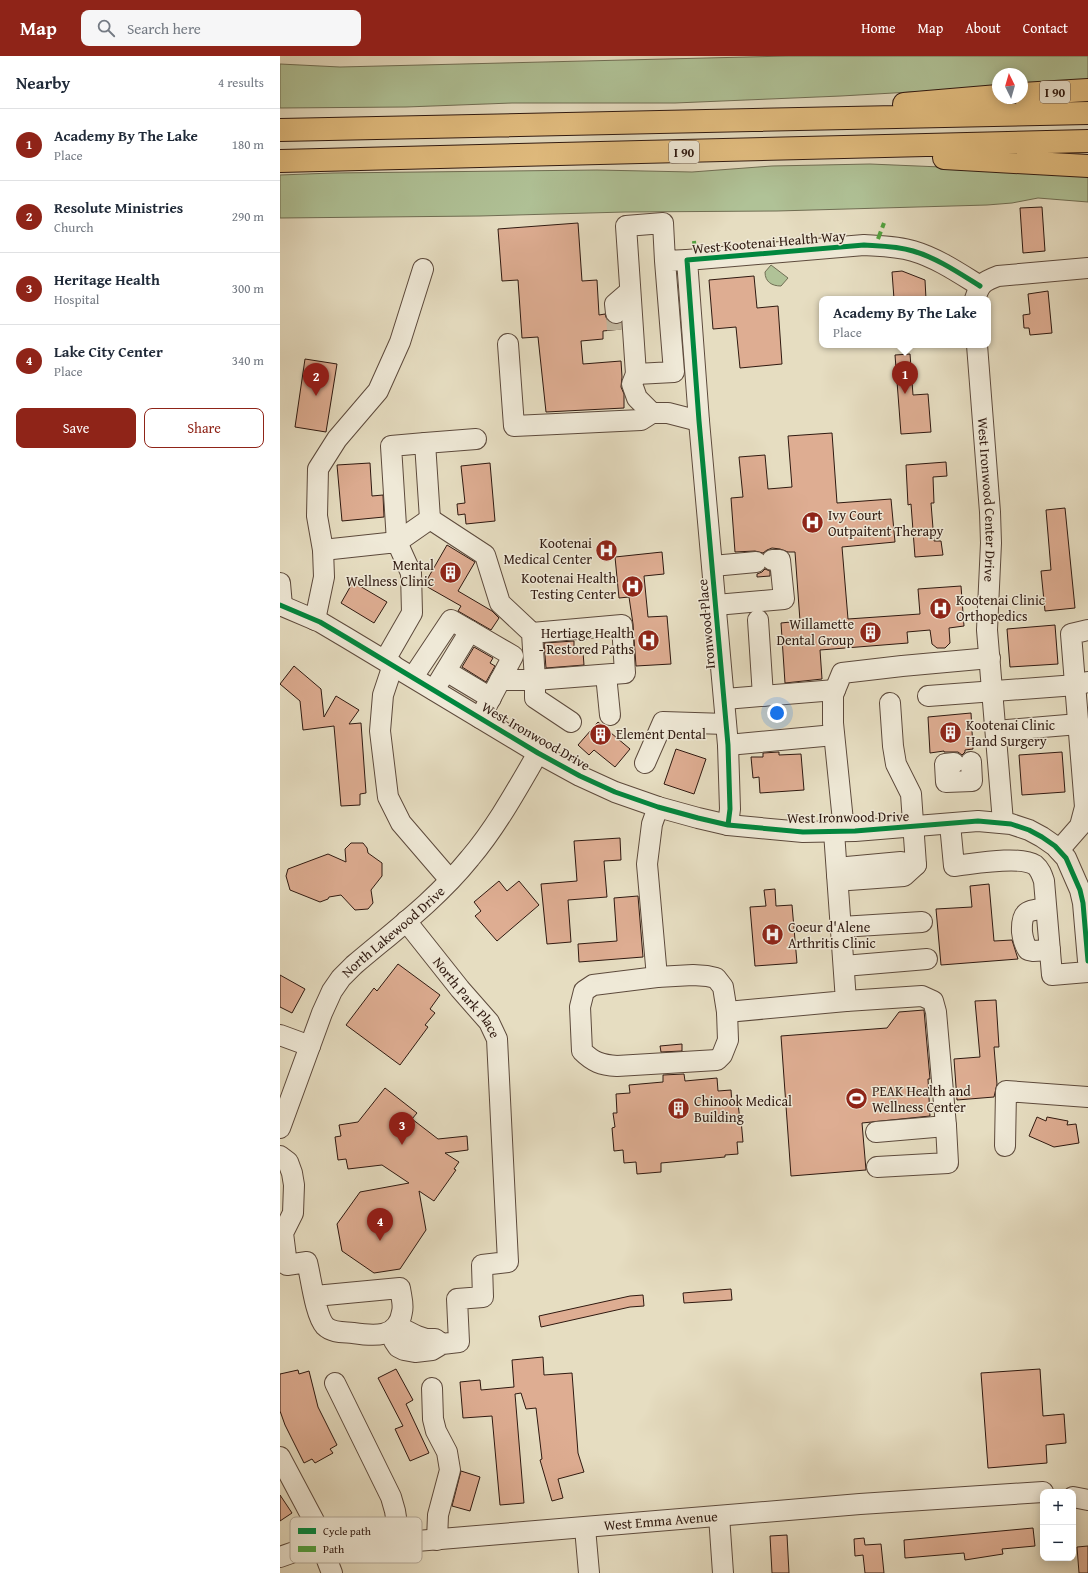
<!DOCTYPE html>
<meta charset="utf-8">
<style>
body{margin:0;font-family:"Gentium Book Plus",serif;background:#f6f6f7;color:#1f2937}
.controls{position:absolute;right:12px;bottom:12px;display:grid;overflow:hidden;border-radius:8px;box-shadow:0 2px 10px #0003}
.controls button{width:36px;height:36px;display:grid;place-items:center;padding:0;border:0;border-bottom:1px solid #e0e1e3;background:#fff;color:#1f2937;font:20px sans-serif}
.compass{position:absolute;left:712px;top:12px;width:36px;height:36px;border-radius:50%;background:#fff;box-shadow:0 2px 10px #0003;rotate:355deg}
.you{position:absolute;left:497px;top:657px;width:14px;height:14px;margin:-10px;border:3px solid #fff;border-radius:50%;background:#1a73e8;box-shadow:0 0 0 6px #1a73e833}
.badge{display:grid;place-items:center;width:26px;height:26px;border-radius:50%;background:#8f2418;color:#fff;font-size:13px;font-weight:700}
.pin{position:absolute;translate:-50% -33px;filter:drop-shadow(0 1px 2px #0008)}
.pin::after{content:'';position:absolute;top:21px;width:14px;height:12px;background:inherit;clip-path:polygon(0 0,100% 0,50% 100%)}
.popup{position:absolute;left:539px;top:240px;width:172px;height:52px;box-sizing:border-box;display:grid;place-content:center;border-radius:8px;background:#fff;filter:drop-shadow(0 1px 3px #0005);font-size:13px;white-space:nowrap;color:#747a83}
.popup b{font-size:15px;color:#1f2937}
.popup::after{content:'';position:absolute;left:50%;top:100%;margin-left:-8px;border:8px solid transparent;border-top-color:#fff}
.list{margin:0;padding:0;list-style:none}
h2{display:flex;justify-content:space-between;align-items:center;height:52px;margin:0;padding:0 16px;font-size:17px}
h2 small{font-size:13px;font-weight:400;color:#747a83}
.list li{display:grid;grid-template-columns:26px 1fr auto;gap:12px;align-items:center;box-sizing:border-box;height:72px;padding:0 16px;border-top:1px solid #e0e1e3}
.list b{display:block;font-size:15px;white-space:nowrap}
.list p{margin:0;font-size:13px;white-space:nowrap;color:#747a83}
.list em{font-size:13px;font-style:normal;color:#747a83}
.actions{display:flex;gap:8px;padding:12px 16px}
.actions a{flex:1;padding:9px 0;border:1px solid #8f2418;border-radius:8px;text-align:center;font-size:14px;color:#8f2418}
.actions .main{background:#8f2418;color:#fff}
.icon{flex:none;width:22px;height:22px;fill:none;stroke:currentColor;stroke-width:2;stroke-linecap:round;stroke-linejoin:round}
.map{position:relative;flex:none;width:808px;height:1517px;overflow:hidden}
header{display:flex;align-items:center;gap:24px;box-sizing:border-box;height:56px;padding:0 20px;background:#8f2418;color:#fff}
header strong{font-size:19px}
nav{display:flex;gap:22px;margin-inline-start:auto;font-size:14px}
.search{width:280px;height:36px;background:#f6f6f7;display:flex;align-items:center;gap:10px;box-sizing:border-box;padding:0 14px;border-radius:8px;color:#747a83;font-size:15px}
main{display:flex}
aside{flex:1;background:#fff}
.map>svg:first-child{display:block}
.green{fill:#b0c297;stroke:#706e54}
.building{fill:#dead92;stroke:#2f1910}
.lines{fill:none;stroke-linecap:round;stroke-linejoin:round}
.minor-tunnel{stroke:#c1b69e;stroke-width:20;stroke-dasharray:20 10;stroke-linecap:butt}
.minor-casing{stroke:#5d4a3c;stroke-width:22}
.highway-casing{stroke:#2f1910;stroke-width:24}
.minor{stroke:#efe9d7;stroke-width:20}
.highway{stroke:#e3be80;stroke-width:22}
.quiet{stroke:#52a13f;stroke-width:4;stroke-dasharray:8 4;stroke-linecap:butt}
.cycleway-casing{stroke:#efe9d7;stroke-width:8}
.cycleway{stroke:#00873e;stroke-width:5}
.labels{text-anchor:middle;stroke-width:3;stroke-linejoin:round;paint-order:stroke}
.shield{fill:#efe9d7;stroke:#69574c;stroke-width:1}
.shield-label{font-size:13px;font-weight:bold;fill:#2f1910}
.street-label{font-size:14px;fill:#2f1910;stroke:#efe9d7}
.poi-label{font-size:14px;fill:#2f1910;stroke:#efe9d7;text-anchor:start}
.key{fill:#efe9d7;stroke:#b5ab9b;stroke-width:1}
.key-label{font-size:11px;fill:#2f1910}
</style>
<header>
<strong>Map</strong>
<div class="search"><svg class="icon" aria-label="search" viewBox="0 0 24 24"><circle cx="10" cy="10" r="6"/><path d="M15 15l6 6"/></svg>Search here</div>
<nav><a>Home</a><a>Map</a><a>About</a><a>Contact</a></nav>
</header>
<main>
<aside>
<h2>Nearby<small>4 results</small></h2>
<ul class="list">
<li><span class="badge">1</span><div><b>Academy By The Lake</b><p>Place</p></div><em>180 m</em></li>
<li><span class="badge">2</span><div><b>Resolute Ministries</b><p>Church</p></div><em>290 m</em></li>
<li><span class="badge">3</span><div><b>Heritage Health</b><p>Hospital</p></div><em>300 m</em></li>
<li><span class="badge">4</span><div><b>Lake City Center</b><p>Place</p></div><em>340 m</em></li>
</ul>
<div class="actions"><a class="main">Save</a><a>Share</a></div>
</aside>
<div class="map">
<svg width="808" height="1517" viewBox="0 0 808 1517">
<rect width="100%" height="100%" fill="#e6ddc1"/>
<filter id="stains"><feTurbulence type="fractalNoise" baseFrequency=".005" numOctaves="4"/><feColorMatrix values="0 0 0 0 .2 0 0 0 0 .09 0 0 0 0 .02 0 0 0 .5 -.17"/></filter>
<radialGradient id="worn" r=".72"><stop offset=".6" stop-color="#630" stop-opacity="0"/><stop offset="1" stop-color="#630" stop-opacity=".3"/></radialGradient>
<path class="green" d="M508,0H808V26L742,30V18H718V31L561,40L395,47H232L126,51L0,52V8L60,11Z
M590,108L732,114L808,120V146L758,142L732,147L707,149L497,155L345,156L200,160L0,162V119L53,117L317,114L412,116L492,110Z
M491,209L508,222L501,230C492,230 485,226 485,216Z"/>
<path class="building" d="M762,151L765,195L743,197L740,152Z
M298,167L302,225L317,224L319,259L325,258L327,264L332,268H337L341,267V273L323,275V283L301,285L303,308L341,305L342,321L341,331L344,338V352L266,356L258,281L242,282L238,224L222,225L218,173Z
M622,215L645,224L646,243H614L612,216Z
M474,220L477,252L498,250L502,308L460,312L456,271L433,273L429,224Z
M768,235L772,277L750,279L749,272H744L743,259L750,258L748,238Z
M630,298L633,339L648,338L651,376L621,378L615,299Z
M25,303L57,308L46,376L15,371Z
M552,377L557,447L611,443L615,486L562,491L568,563L640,558L638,533L681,530L684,570L669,572L670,587L665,592H657L652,588L650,574L627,576L628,587L540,594L542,623L505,627L501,567L520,565L515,496H508L500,493L492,492L487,494L483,497L475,495L455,496L451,442L463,441L459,401L485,399L488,433L512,431L508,380Z
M666,406L667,420L653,421L654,447H651L654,485H661L663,499L635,501L631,448L628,449L626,409Z
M90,407L92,440L103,439L104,461L62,465L57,409Z
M210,407L215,465L186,468L185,458L178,459L177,448L185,447L181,410Z
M785,452L795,552L765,555L761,515L771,514L766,454Z
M167,489L195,506L178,535L212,555L219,562L211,574L178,555L181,550L144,529Z
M382,496L384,518L364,520L368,561L387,560L391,608L356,610L353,568L349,541L339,542L335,501Z
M485,513L490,515V520L477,521V518L482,516Z
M73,526L107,546L94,567L61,547Z
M775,569L778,608L730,611L727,573Z
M294,585V596H303L304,609L266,612L264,587Z
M194,591L213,602L210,607L215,610L206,626L182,611Z
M14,610L41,633L44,661L56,640L79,654L69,668L81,667L86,737L80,738V749L61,750L54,670L23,674L20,645L0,628Z
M691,657L693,693L685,694V696L682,699L678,696H664V695L650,697L648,661Z
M318,666L350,693L335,711L314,694L309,699L298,689Z
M396,693L426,703L414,738L384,728Z
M499,696V699L521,698L524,734L480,737L479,721L473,722L471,701H483V697Z
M782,696L785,736L742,739L739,699Z
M340,782L341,804L324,805L327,841L288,844L291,886L267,888L261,828L297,825L294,785Z
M71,787H83L87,792L88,797L102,807V820L91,834L93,847L88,853L75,854L61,839L49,841L48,843L40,846L10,834L6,820L8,813L48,798L66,806L65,793Z
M219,825L227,835L239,825L259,849L217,885L195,860L201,855L194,846Z
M709,828L714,885L732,884L738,903L661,909L656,853L692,851L690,830Z
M495,833L496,850L512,849L517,907L475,910L470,851L486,850L484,834Z
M358,840L363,901L299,906L298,888L337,885L334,842Z
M118,908L160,939L150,953L155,957L145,969L148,971L120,1009L66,969L94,932L97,935Z
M0,919L25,933L12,957L0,951Z
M716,944L719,991H714L717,1028L714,1041L677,1044L674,1003L700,1001L695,945Z
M644,954L650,1023H648L650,1060L582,1067L586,1114L511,1120L501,980L607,972L619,956Z
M402,988V995L381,996L380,990Z
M404,1018L405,1025L437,1022L438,1035L451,1034L452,1049L458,1048L460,1064H461L463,1086H457L458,1098L445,1099V1101L381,1107V1116L357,1118L356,1106L344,1107L343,1094L334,1095L332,1072L335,1071L333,1057H337L336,1038L350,1037L349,1029L383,1026V1019Z
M105,1032L137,1057L132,1063L158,1083L187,1080L188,1094L165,1097L179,1106L174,1113L176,1114L154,1145L139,1135L146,1174L120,1213L94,1217L62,1195L57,1168L80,1136L129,1127L102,1109L68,1113L66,1103L58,1104L55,1081L61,1080L59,1069L78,1066Z
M757,1061L766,1065L767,1061L788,1065L787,1069L796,1068L799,1087L774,1091L749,1080Z
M451,1233L452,1244L404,1247L403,1237Z
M363,1239L364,1250L350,1251L261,1271L259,1260L350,1240Z
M263,1301L264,1319L292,1317L298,1397L304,1416L278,1423L283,1442L272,1445L260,1404L262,1403L256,1352L246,1353L241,1337L235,1338L244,1447L220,1449L212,1360L183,1362L180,1326L200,1324L201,1334L234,1331L232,1304Z
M116,1313L133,1344L126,1348L149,1397L130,1405L115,1373L123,1370L98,1322Z
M760,1313L763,1360L784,1358L786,1387L766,1389L767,1407L708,1412L701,1317Z
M18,1314L19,1318L29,1315L38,1351L57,1389L50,1393L53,1397L35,1407L32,1403L24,1407L5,1369L0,1355V1318Z
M181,1415L200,1421L190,1455L172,1450Z
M0,1439L12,1457L0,1465Z
M753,1472L755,1490L722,1493L723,1498L685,1504L684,1497L625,1502L624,1484Z
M507,1479L509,1517H492L490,1480Z
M584,1482L585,1489L601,1488L604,1517H585L583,1499L575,1500L574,1483Z
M808,1490V1517H799L797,1491Z"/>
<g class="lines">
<path class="minor-tunnel" d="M336,257L337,274"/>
<defs>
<g id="minor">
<path d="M385,205L394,316L356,318L346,170L383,167L385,205L407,204"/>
<path d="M695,243C700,228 702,226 718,220L808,212"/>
<path d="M336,257L335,248L350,235"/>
<path d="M228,288L234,370L361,364L372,357"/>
<path id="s1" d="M697,289L710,456L711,487L707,574L723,766"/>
<path d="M356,318L352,328L357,342L372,357H388L419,365"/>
<path d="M145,387L196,383"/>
<path d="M150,463L205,499L220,547L252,577L255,624L345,617L342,569L252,577"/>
<path d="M117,486L111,390L145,387L150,463"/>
<path d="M117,486L150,463"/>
<path d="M43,494L117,486L131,517L132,557L105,604"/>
<path d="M433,510L476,506"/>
<path d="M0,527L2,550"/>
<path d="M0,549L40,566L67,582L258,697L300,720L335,736L378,751L418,762L448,769L523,776L575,775L698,765L731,768L749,774L762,781L775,790L786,802L800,834L803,847L808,905"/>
<path d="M436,549L504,543L500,504H492"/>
<path d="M35,564L44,521L43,494L37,460L38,413L57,383L98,335L120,286L143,213"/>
<path d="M478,564L483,640"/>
<path d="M190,575L233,600L200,662"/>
<path d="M113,609L103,639L100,675L108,741L121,767L170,824"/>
<path d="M166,615L211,642"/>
<path d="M326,619L330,659"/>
<path d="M133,621L171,564L190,575L154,634"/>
<path d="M220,624H255V642L291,666"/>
<path d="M648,640L796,629L808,626"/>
<path d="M445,643L555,634"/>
<path d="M610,647L613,690L616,708L631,738L636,809"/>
<path d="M716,675L799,668"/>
<path d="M448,689L554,679"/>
<path d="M365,707L383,666L446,668"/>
<path d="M674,707L665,708L666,726L692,725L691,706"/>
<path d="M670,768L674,810C693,808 739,799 755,809C760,813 762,819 764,825L772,919L808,916"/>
<path d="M448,769L450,753L448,689L419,365L407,204L584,189C600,190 617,190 633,195C657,202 679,217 700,230"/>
<path d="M564,775L553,667V639L562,617L622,610L710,602"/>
<path d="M779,794L800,770L805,751L791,578L808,574"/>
<path d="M621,806L636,809L624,820L569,824L557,819L567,811Z"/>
<path d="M766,853C747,854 741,855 742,876C743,884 744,888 748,894L753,895L770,894"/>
<path id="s2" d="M126,865L180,933L209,966L217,983L228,1206L202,1209L203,1241L177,1243L179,1286L162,1288L152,1294L135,1296L124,1294L118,1291L114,1285V1273L127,1275L137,1280L146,1283H155L162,1288"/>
<path d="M561,871L642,866"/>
<path d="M564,910L647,903"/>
<path d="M413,919L427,920L436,922L443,931L447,956L448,984L442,999L437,1004L337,1010C321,1009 313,1006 302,995L300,951L304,935L313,929L377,921Z"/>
<path d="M377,921L367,808L372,768L378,751"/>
<path d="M566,945L642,940L653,945L656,956L666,1070L596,1076"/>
<path d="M447,956L566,945L554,776"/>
<path d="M0,979L30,990"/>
<path id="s3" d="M0,1072L42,957L52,935L61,922L74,909C114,875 157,843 190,802C217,770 237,733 258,697"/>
<path d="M725,1090L726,1035L808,1041"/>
<path d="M0,1100L8,1106L12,1117L14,1129L13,1157L3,1177L7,1209L27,1206C31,1221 35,1259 45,1270C52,1277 64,1276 73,1277C93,1280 118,1283 122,1256C124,1249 121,1240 120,1232L35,1240"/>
<path d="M597,1111L668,1107L666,1070"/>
<path d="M55,1327L111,1441L115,1455L120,1487"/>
<path d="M152,1332L153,1363L156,1375L167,1396L170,1414L158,1459L157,1484"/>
<path d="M0,1401L34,1465L42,1493"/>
<path d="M793,1441L808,1444"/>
<path d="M439,1460L443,1517"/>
<path d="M305,1472L309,1517"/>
<path d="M46,1493L47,1504L52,1517"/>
<path id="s4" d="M0,1501L17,1495L580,1448L763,1436"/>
</g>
<path id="highway" d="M742,38L808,34
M624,48L718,40
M0,74L808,57
M664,102L808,110
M0,105L808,85"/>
</defs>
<use href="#minor" class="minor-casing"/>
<use href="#highway" class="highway-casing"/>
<use href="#minor" class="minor"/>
<use href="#highway" class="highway"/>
<path class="quiet" d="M598,183L604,167
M414,185L415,196"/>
<defs>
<path id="cycleway" d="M0,549L40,566L67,582L258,697L300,720L335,736L378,751L418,762L448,769L523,776L575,775L698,765L731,768L749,774L762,781L775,790L786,802L800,834L803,847L808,905
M448,769L450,753L448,689L419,365L407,204L584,189C600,190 617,190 633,195C657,202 679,217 700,230"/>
</defs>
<use href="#cycleway" class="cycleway-casing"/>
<use href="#cycleway" class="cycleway"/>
</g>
<defs>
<symbol id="hospital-disc" viewBox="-11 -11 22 22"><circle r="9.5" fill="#8f2418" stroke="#efe9d7"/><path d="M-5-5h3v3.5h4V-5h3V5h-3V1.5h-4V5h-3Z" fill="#fff"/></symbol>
<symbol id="building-disc" viewBox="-11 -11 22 22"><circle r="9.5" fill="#8f2418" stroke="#efe9d7"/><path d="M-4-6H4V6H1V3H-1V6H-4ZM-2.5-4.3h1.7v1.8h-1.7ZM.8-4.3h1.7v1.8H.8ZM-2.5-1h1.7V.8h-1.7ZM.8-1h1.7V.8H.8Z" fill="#fff"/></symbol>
<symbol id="stadium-disc" viewBox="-11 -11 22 22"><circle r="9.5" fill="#8f2418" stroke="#efe9d7"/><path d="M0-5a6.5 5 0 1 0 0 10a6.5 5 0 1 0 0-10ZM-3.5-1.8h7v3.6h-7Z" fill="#fff"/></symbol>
</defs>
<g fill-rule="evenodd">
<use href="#hospital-disc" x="520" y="454" width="25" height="25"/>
<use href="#hospital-disc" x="314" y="482" width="25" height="25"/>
<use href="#building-disc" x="158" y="504" width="25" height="25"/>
<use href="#hospital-disc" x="340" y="518" width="25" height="25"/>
<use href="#hospital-disc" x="648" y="540" width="25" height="25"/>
<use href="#building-disc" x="578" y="564" width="25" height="25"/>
<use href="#hospital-disc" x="356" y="572" width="25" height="25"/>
<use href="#building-disc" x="658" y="664" width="25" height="25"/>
<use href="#building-disc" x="308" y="666" width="25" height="25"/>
<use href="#hospital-disc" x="480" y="866" width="25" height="25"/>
<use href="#stadium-disc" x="564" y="1030" width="25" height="25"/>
<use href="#building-disc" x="386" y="1040" width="25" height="25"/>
</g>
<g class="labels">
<g class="shield">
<rect x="760" y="25" width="30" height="22" rx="3"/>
<rect x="389" y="85" width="30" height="22" rx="3"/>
</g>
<g class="shield-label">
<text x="775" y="41">I 90</text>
<text x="404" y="101">I 90</text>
</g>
<g class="street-label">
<text transform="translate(489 186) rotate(-5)" y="5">West Kootenai Health Way</text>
<text dy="5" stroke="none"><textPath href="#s1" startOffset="155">West Ironwood Center Drive</textPath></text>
<text transform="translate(426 568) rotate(-95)" y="5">Ironwood Place</text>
<text transform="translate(256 680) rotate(30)" y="5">West Ironwood Drive</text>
<text transform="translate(568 761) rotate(-1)" y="5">West Ironwood Drive</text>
<text dy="5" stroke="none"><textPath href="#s3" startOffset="232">North Lakewood Drive</textPath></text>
<text dy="5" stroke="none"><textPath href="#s2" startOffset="98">North Park Place</textPath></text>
<text dy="5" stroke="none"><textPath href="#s4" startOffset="383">West Emma Avenue</textPath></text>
</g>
<g class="poi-label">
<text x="548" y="464">Ivy Court<tspan x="548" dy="16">Outpaitent Therapy</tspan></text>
<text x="312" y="492" text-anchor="end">Kootenai<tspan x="312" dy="16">Medical Center</tspan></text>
<text x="154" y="514" text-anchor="end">Mental<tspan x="154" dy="16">Wellness Clinic</tspan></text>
<text x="336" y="527" text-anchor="end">Kootenai Health<tspan x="336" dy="16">Testing Center</tspan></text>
<text x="676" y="549">Kootenai Clinic<tspan x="676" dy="16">Orthopedics</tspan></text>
<text x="574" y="573" text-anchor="end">Willamette<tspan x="574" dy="16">Dental Group</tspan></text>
<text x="354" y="582" text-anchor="end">Hertiage Health<tspan x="354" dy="16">- Restored Paths</tspan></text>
<text x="686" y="674">Kootenai Clinic<tspan x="686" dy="16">Hand Surgery</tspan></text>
<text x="336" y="683">Element Dental</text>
<text x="508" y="876">Coeur d'Alene<tspan x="508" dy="16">Arthritis Clinic</tspan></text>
<text x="592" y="1040">PEAK Health and<tspan x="592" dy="16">Wellness Center</tspan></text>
<text x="414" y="1050">Chinook Medical<tspan x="414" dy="16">Building</tspan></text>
</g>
</g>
<rect x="10" y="1461" width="132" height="46" rx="6" class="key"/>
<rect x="18" y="1472" width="18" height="6" fill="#00873e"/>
<rect x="18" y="1490" width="18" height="6" fill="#52a13f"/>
<g class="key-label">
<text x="43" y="1479">Cycle path</text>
<text x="43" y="1497">Path</text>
</g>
<rect width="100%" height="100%" filter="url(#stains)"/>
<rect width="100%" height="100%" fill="url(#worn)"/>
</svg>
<div class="controls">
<button>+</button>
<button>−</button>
</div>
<svg class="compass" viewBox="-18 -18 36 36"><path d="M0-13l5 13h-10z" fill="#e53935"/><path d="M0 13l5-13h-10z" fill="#747a83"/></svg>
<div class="you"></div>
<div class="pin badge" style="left:625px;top:338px">1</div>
<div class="popup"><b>Academy By The Lake</b>Place</div>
<div class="pin badge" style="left:36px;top:340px">2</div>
<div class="pin badge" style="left:122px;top:1089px">3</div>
<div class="pin badge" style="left:100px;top:1185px">4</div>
</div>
</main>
